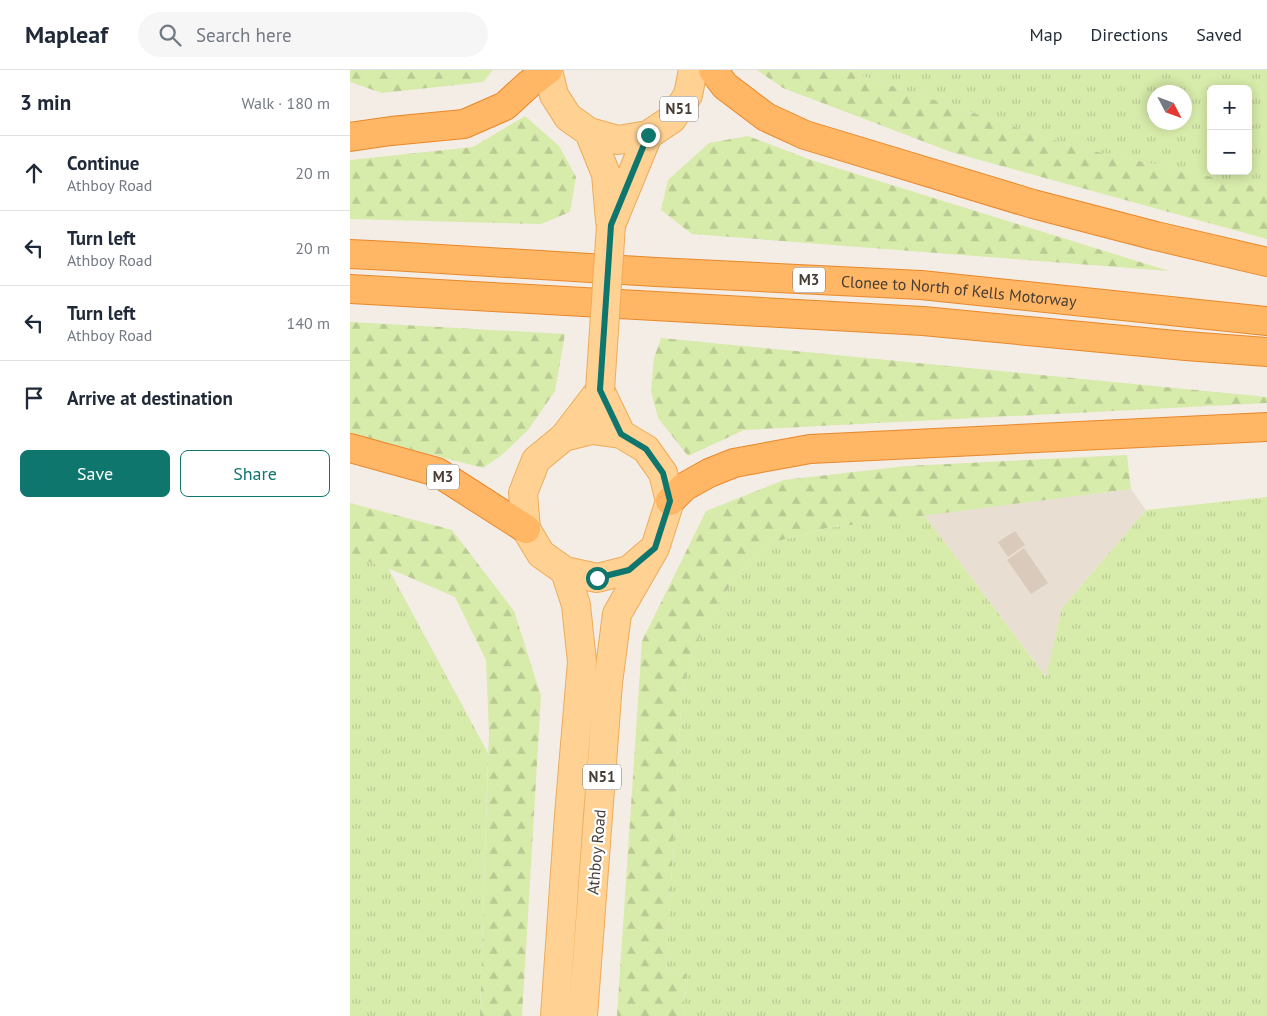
<!DOCTYPE html>
<meta charset="utf-8">
<style>
body{margin:0;font-family:"PT Sans",sans-serif;background:#f6f6f7;color:#1f2937}
.controls{position:absolute;right:15px;top:15px;display:grid;overflow:hidden;border-radius:8px;box-shadow:0 2px 12px #0003}
.controls button{width:45px;height:45px;display:grid;place-items:center;padding:0;border:0;border-bottom:1px solid #e0e1e3;background:#fff;color:#1f2937;font:25px sans-serif}
.compass{position:absolute;left:797px;top:15px;width:45px;height:45px;border-radius:50%;background:#fff;box-shadow:0 2px 12px #0003;rotate:131deg}
.stop{position:absolute;width:15px;height:15px;margin:-11px;border:4px solid #0f766e;border-radius:50%;background:#fff}
.stop.end{background:#0f766e;border-color:#fff;box-shadow:0 1px 5px #0008}
.list{margin:0;padding:0;list-style:none}
h2{display:flex;justify-content:space-between;align-items:center;height:65px;margin:0;padding:0 20px;font-size:21px}
h2 small{font-size:16px;font-weight:400;color:#747a83}
.list li{display:grid;grid-template-columns:32px 1fr auto;gap:15px;align-items:center;box-sizing:border-box;height:75px;padding:0 20px;border-top:1px solid #e0e1e3}
.list b{display:block;font-size:19px;white-space:nowrap}
.list p{margin:0;font-size:16px;white-space:nowrap;color:#747a83}
.list em{font-size:16px;font-style:normal;color:#747a83}
.actions{display:flex;gap:10px;padding:15px 20px}
.actions a{flex:1;padding:11px 0;border:1px solid #0f766e;border-radius:8px;text-align:center;font-size:18px;color:#0f766e}
.actions .main{background:#0f766e;color:#fff}
.icon{flex:none;width:28px;height:28px;fill:none;stroke:currentColor;stroke-width:2;stroke-linecap:round;stroke-linejoin:round}
.map{position:relative;flex:none;width:917px;height:946px;overflow:hidden}
header{display:flex;align-items:center;gap:30px;box-sizing:border-box;height:70px;padding:0 25px;background:#fff;border-bottom:1px solid #e0e1e3}
header strong{font-size:24px}
nav{display:flex;gap:28px;margin-inline-start:auto;font-size:18px}
.search{width:350px;height:45px;background:#f6f6f7;display:flex;align-items:center;gap:12px;box-sizing:border-box;padding:0 18px;border-radius:28px;color:#747a83;font-size:19px}
main{display:flex}
aside{flex:1;background:#fff}
.map>svg:first-child{display:block}
.residential{fill:#e8ded2}
.grass{fill:url(#grass-tufts);fill-rule:evenodd}
.forest{fill:url(#forest-firs)}
.building{fill:#d9cabc}
.lines{fill:none;stroke-linecap:round;stroke-linejoin:round}
.primary-casing{stroke:#ecac5a;stroke-width:30}
.motorway-casing{stroke:#e9882a;stroke-width:30}
.primary{stroke:#ffd193;stroke-width:28}
.motorway{stroke:#ffb665;stroke-width:28}
.primary-bridge-casing{stroke:#ecac5a;stroke-width:30;stroke-linecap:butt}
.primary-bridge{stroke:#ffd193;stroke-width:28}
.route{stroke:#0f766e;stroke-width:6}
.labels{text-anchor:middle;stroke-width:4.5;stroke-linejoin:round;paint-order:stroke}
.shield{fill:#fff;stroke:#7e7771;stroke-width:1}
.shield-label{font-size:15px;font-weight:bold;fill:#473d34}
.street-label{font-size:16px;fill:#473d34;stroke:#fff}
</style>
<header>
<strong>Mapleaf</strong>
<div class="search"><svg class="icon" aria-label="search" viewBox="0 0 24 24"><circle cx="10" cy="10" r="6"/><path d="M15 15l6 6"/></svg>Search here</div>
<nav><a>Map</a><a>Directions</a><a>Saved</a></nav>
</header>
<main>
<aside>
<h2>3 min<small>Walk · 180 m</small></h2>
<ul class="list">
<li><svg class="icon" aria-label="ahead" viewBox="0 0 24 24"><path d="M12 20V5M6 11l6-6 6 6"/></svg><div><b>Continue</b><p>Athboy Road</p></div><em>20 m</em></li>
<li><svg class="icon" aria-label="left" viewBox="0 0 24 24"><path d="M17 20v-9H6M10 6l-5 5 5 5"/></svg><div><b>Turn left</b><p>Athboy Road</p></div><em>20 m</em></li>
<li><svg class="icon" aria-label="left" viewBox="0 0 24 24"><path d="M17 20v-9H6M10 6l-5 5 5 5"/></svg><div><b>Turn left</b><p>Athboy Road</p></div><em>140 m</em></li>
<li><svg class="icon" aria-label="arrive" viewBox="0 0 24 24"><path d="M6 21V4h12l-3 4 3 4H6"/></svg><div><b>Arrive at destination</b></div></li>
</ul>
<div class="actions"><a class="main">Save</a><a>Share</a></div>
</aside>
<div class="map">
<svg width="917" height="946" viewBox="0 0 917 946">
<defs>
<pattern id="grass-tufts" width="24" height="20" patternUnits="userSpaceOnUse" patternTransform="scale(1.25)"><rect width="24" height="20" fill="#d7ebaa"/><path d="M3 7l-1-3M5 7V3M7 7l1-3M15 17l-1-3M17 17v-4M19 17l1-3" fill="none" stroke="#baca93"/></pattern>
<pattern id="forest-firs" width="22" height="20" patternUnits="userSpaceOnUse" patternTransform="scale(1.25)"><rect width="22" height="20" fill="#d7ebaa"/><path d="M5 1l3.5 6h-7zM16 11l3.5 6h-7z" fill="#baca93"/></pattern>
</defs>
<rect width="100%" height="100%" fill="#f4ede5"/>
<path class="residential" d="M781,419L796,440L712,538L697,608L574,445Z"/>
<path class="grass" d="M495,0H917V119L725,77ZM861,19H898V101H861ZM804,22H834V52H804Z
M917,427V946H333L336,904L316,901L332,620L342,584L355,555L381,514L402,486L428,471L477,458L574,445L696,607L712,538L796,440Z
M0,486L38,498L138,683L130,946H0Z"/>
<path class="forest" d="M0,0H143L133,12L32,23L0,12Z
M407,0H495L725,77L917,119V169L601,82L433,18Z
M175,46L209,76L226,107L220,142L191,154L0,149V90L123,77Z
M398,66L458,89L819,201L342,164L311,140L318,110L359,73Z
M0,252L215,264L205,321L178,360L153,384L133,398L0,363Z
M311,268L917,327V333L394,360L338,386L308,348L301,321L304,288Z
M777,385L781,419L477,458L428,471L402,486L381,514L355,555L342,584L332,620L316,901L336,904L333,946H267L292,571L356,441L434,410L556,396Z
M0,433L102,460L164,541L191,626L172,946H130L139,662L136,590L105,527L38,498L0,486Z"/>
<path class="building" d="M665,461L675,475L658,487L648,472Z
M674,478L698,513L681,524L657,490Z"/>
<g class="lines">
<defs>
<path id="primary" d="M198,0L204,25L218,47L239,62L268,70L298,65L322,49L338,25L343,0
M239,62L256,104L260,151
M261,155L298,65
M271,364L250,320L214,367L186,390L173,423L176,459L191,484L215,501L247,508L279,500L300,482
M214,367L242,360L271,364L296,379L313,403L320,431L305,478L267,544L258,613L233,946
M205,946L219,745L232,592L226,535L215,501"/>
<g id="motorway">
<path d="M363,0L375,16L416,47L455,65L683,134L806,166L917,192"/>
<path d="M0,67L41,61L114,54L155,36L179,14L198,0"/>
<path id="s1" d="M0,184L41,186L306,202L571,215L917,251"/>
<path d="M0,219L573,251L836,276L917,282"/>
<path d="M0,378L87,402L176,459"/>
<path d="M320,431L334,417L359,403L384,393L460,379L917,357"/>
</g>
</defs>
<use href="#primary" class="primary-casing"/>
<use href="#motorway" class="motorway-casing"/>
<use href="#primary" class="primary"/>
<use href="#motorway" class="motorway"/>
<defs>
<path id="primary-bridge" d="M250,320L261,155"/>
</defs>
<use href="#primary-bridge" class="primary-bridge-casing"/>
<use href="#primary-bridge" class="primary-bridge"/>
</g>
<g class="lines">
<path class="route" d="M247,508L279,500L305,478L320,431L313,403L296,379L271,364L250,320L261,155L298,65"/>
</g>
<g class="labels">
<g class="shield">
<rect x="310" y="26.5" width="38" height="25" rx="4"/>
<rect x="443" y="197.5" width="32" height="25" rx="4"/>
<rect x="77" y="394.5" width="32" height="25" rx="4"/>
<rect x="233" y="694.5" width="38" height="25" rx="4"/>
</g>
<g class="shield-label">
<text x="329" y="44">N51</text>
<text x="459" y="215">M3</text>
<text x="93" y="412">M3</text>
<text x="252" y="712">N51</text>
</g>
<g class="street-label">
<text dy="6" stroke="none"><textPath href="#s1" startOffset="610">Clonee to North of Kells Motorway</textPath></text>
<text transform="translate(246 782) rotate(-85)" y="6">Athboy Road</text>
</g>
</g>
</svg>
<div class="controls">
<button>+</button>
<button>−</button>
</div>
<svg class="compass" viewBox="-18 -18 36 36"><path d="M0-13l5 13h-10z" fill="#e53935"/><path d="M0 13l5-13h-10z" fill="#747a83"/></svg>
<div class="stop" style="left:247px;top:508px"></div>
<div class="stop end" style="left:298px;top:65px"></div>
</div>
</main>
